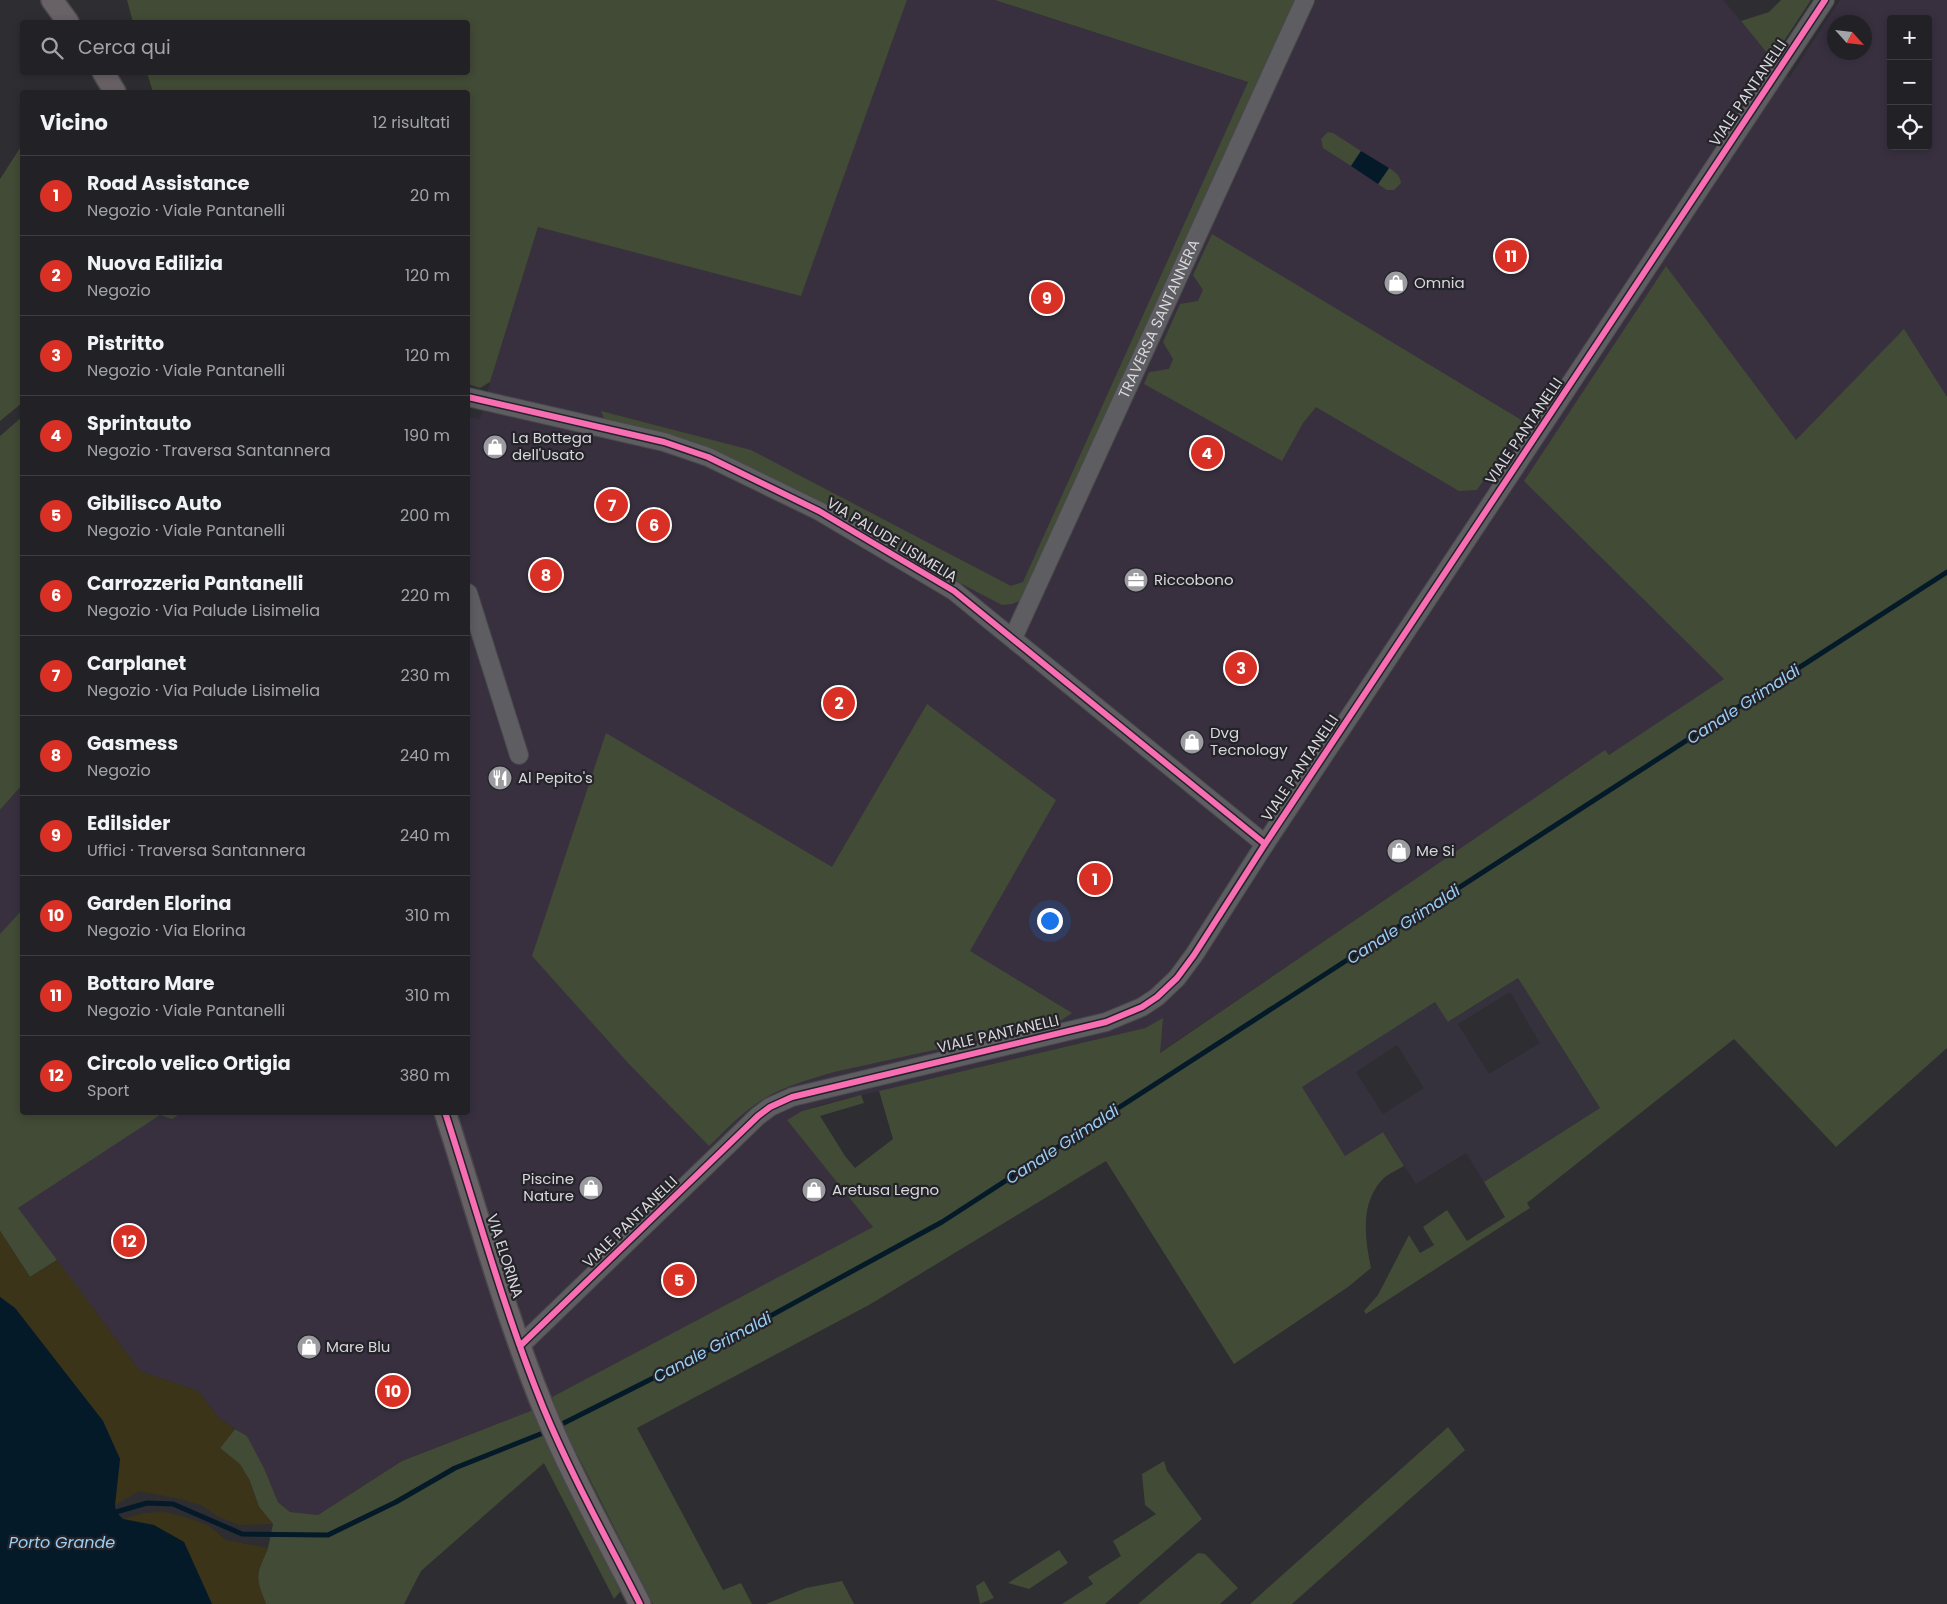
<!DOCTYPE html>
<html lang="it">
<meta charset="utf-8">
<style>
body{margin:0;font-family:Poppins,sans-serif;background:#2e2f32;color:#f1f3f6}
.controls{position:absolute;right:15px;top:15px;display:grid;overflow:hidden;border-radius:5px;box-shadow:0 2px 8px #0003}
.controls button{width:45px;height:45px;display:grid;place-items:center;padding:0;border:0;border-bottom:1px solid #3f3f43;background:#222226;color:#f1f3f6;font:25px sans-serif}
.compass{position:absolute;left:1827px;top:15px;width:45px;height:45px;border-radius:50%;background:#222226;box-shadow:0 2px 8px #0003;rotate:117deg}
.you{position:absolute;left:1049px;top:920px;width:18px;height:18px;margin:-12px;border:4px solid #fff;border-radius:50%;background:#1a73e8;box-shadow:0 0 0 8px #1a73e833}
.badge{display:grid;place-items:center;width:32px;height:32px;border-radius:50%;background:#d93025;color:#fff;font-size:16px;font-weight:700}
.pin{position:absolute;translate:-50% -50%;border:2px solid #fff;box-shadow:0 1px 5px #0006}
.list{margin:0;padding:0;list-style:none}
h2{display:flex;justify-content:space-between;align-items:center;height:65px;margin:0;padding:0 20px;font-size:21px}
h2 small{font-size:16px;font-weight:400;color:#a2a4a7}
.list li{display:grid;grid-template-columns:32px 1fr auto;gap:15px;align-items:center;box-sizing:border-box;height:80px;padding:0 20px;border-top:1px solid #3f3f43}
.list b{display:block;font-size:19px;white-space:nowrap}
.list p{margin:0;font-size:16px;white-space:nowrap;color:#a2a4a7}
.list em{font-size:16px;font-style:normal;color:#a2a4a7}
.icon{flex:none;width:28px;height:28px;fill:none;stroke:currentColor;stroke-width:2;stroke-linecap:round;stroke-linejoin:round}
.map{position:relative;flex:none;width:1947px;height:1604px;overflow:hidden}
.search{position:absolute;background:#222226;box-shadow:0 2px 8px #0003;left:20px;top:20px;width:450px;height:55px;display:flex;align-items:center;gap:12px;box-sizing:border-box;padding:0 18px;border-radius:5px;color:#a2a4a7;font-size:19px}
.panel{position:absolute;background:#222226;box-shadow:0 2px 8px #0003;left:20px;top:90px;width:450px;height:1025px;border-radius:5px}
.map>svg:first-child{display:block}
.built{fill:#35323e;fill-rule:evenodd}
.industrial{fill:#38303f;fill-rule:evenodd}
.green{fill:#424b36}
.sand{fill:#3b3418}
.water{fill:#041a29}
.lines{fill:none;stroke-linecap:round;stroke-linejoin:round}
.stream{stroke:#041a29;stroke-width:5}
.minor-casing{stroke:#49494c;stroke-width:20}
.major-casing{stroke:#49494c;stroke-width:24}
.minor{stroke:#5e5d61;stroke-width:18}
.major{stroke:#686165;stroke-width:21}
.cycleway-casing{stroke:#242329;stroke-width:9}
.cycleway{stroke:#f96db3;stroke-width:6}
.labels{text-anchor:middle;stroke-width:4.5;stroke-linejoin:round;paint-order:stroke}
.street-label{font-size:15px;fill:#d8d7db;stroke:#242329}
.poi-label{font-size:15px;fill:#d8d7db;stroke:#242329;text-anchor:start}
.water-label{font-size:16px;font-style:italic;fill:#99cff4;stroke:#242329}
</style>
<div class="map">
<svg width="1947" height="1604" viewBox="0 0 1947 1604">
<rect width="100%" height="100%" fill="#2e2d32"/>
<path class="built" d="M1518,978L1600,1108L1484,1182L1466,1153L1416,1184L1383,1132L1345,1156L1301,1087L1435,1002L1449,1022ZM1510,992L1540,1043L1489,1074L1458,1024ZM1397,1045L1424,1088L1383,1114L1356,1072Z"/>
<path class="industrial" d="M907,0H995L1248,82L1285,0H1723L1789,78L1840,0H1947V533L1609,756L1605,751L1159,1053L1162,1019L1145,1028L820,1105L802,1111L787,1120L874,1227L552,1397L554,1402L402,1461L318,1515L290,1512L278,1501L264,1468L247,1436L220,1419L198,1391L140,1371L18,1209L0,1195V810L22,785V1112H468V417L480,419L490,382L538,227L801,295ZM1891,19H1928V146H1891ZM1834,22H1864V52H1834Z"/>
<path class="green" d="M127,0H907L801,296L538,227L490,382L480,388L468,384V92H153L147,73L468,72V22H133Z
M995,0H1297L1265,70L1252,94L1022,600L1012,604L1002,605L939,572L870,532L605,421L601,411L751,450L1011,586L1023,582L1248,82Z
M1781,0H1811L1772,59L1741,21L1769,12Z
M1328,132L1333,133L1361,151L1351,166L1323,148L1321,139Z
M22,145V403L0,421V179Z
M1389,168C1395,172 1400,175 1401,183L1394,190H1387L1378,184Z
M1212,234L1523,421L1477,490L1459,491L1316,407L1303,423L1282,461L1144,384L1149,372L1169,369L1173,359L1163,342L1180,304L1198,301L1203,290L1193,275Z
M1666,266L1796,440L1904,329L1947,397V1048L1836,1147L1734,1039L1527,1203L1530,1208L1366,1314L1364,1311L1378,1295L1409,1235L1420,1253L1434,1245L1423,1227L1447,1210L1467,1241L1505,1217L1484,1182L1600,1108L1518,978L1448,1022L1435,1002L1302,1087L1345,1156L1383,1132L1404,1166C1397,1170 1387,1174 1381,1181C1360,1205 1365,1239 1371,1268L1348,1287L1234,1364L1106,1161L869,1305L637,1428L723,1590L741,1583L752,1604H653L574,1448L554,1457L595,1536L620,1592L614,1599L544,1463L421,1571L404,1604H266L257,1582L259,1569L268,1548L273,1524L259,1507L249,1479L220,1448L235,1429L247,1436L264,1468L278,1502L290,1512L318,1515L402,1461L554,1402L552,1397L873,1227L787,1120L802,1111L861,1095L864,1103L820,1116L845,1156L855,1168L893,1139L879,1091L1145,1028L1163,1018L1160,1053L1605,750L1609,755L1724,679L1524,481Z
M22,417V785L0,810V436Z
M927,704L1056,800L970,951L1072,1013L1057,1023L834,1072C805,1081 776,1088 752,1107C736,1118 723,1133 709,1146L629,1064L532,956L606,733L832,867Z
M22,910V1112L181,1113L172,1119L160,1115L18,1208L57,1260L30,1277L0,1231V934Z
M1448,1427L1465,1450L1292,1604H1250Z
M1164,1461L1167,1471L1202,1519L1105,1604H1062L1093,1584L1088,1577L1121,1556L1113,1541L1156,1514L1145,1505L1142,1474Z
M1059,1550L1068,1563L1029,1589L1008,1583Z
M1198,1553L1205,1554L1238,1588L1220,1604H1138Z
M842,1581L854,1604H766L806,1588Z
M984,1581L994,1598L980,1604L976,1586Z"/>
<path class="sand" d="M0,1231L30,1277L57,1260L140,1371L198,1391L220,1419L235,1429L220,1448L240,1464L249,1479L259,1507L273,1524L239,1525L219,1517L201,1505L180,1499L139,1491L115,1505L120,1459L103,1421L15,1308L0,1297Z
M164,1512L185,1517L208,1525L226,1540L268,1548C256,1575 255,1576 266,1604H212L184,1542L123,1519L144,1513Z"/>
<path class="water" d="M1361,151L1389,168L1378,184L1351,166Z
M0,1297L15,1308L103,1421L120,1459L115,1505L116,1512L123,1519L154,1525L184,1542L212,1604H0Z"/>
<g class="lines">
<path class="stream" d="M558,1426L699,1355L942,1222L1947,572
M116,1512L147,1503L173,1504L242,1534L328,1535L396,1502L455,1468L548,1431"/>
<defs>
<g id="minor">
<path d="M468,397L664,442L708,457L819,511L954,591L1265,844"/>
<path d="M468,593L519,755"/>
<path id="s1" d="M1013,638L1305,0"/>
<path d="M520,1346L758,1116L770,1107L792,1097L1106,1022L1142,1007L1157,997L1177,978L1194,955L1265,844L1825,0"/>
</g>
<path id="major" d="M52,0L68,22
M103,72L115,92
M445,1112C477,1211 504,1311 543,1407C571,1475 607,1539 640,1604"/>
</defs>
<use href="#minor" class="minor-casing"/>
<use href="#major" class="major-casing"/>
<use href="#minor" class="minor"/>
<use href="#major" class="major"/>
<defs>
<path id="cycleway" d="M468,397L664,442L708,457L819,511L954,591L1265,844
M445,1112C477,1211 504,1311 543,1407C571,1475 607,1539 640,1604
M520,1346L758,1116L770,1107L792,1097L1106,1022L1142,1007L1157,997L1177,978L1194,955L1265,844L1825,0"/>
</defs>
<use href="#cycleway" class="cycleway-casing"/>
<use href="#cycleway" class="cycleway"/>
</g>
<defs>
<symbol id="shop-disc" viewBox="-11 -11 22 22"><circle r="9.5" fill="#9c9ca0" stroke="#242329"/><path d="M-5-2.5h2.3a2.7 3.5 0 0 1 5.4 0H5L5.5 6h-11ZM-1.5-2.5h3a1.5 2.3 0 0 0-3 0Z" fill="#fff"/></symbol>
<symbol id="office-disc" viewBox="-11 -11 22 22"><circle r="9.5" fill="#9c9ca0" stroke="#242329"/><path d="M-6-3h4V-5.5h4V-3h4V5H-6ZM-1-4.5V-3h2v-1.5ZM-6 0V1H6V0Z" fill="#fff"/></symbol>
<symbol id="restaurant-disc" viewBox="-11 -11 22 22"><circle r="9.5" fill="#9c9ca0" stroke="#242329"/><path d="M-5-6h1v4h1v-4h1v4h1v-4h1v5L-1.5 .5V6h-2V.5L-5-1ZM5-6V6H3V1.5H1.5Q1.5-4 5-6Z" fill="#fff"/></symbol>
</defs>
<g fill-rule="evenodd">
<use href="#shop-disc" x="1382" y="269" width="28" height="28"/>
<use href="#shop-disc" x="481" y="433" width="28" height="28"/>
<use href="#office-disc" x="1122" y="566" width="28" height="28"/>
<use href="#shop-disc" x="1178" y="728" width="28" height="28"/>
<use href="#restaurant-disc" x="486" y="764" width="28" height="28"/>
<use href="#shop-disc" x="1385" y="837" width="28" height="28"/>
<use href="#shop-disc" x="577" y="1174" width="28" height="28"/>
<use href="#shop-disc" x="800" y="1176" width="28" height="28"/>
<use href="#shop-disc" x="295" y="1333" width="28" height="28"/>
</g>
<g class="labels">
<g class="street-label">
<text transform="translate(1748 93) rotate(-56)" y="5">VIALE PANTANELLI</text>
<text dy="5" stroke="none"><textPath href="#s1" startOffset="351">TRAVERSA SANTANNERA</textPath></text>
<text transform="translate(1524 431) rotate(-56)" y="5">VIALE PANTANELLI</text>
<text transform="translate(892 540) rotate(31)" y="5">VIA PALUDE LISIMELIA</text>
<text transform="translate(1300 768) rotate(-56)" y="5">VIALE PANTANELLI</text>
<text transform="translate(998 1034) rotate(-13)" y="5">VIALE PANTANELLI</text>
<text transform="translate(630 1222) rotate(-44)" y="5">VIALE PANTANELLI</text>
<text transform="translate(505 1256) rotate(72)" y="5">VIA ELORINA</text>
</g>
<g class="poi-label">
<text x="1414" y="288">Omnia</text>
<text x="512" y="443">La Bottega<tspan x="512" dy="17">dell'Usato</tspan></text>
<text x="1154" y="585">Riccobono</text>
<text x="1210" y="738">Dvg<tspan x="1210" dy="17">Tecnology</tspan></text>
<text x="518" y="783">Al Pepito's</text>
<text x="1416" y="856">Me Si</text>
<text x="574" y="1184" text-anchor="end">Piscine<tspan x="574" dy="17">Nature</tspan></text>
<text x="832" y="1195">Aretusa Legno</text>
<text x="326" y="1352">Mare Blu</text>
</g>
<g class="water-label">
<text transform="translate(1743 704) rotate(-33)" y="6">Canale Grimaldi</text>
<text transform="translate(1403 924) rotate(-33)" y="6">Canale Grimaldi</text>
<text transform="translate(1062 1144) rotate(-33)" y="6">Canale Grimaldi</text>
<text transform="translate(712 1347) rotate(-28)" y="6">Canale Grimaldi</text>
<text x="62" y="1548">Porto Grande</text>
</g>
</g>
</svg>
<div class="controls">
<button>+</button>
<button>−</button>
<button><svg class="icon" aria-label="locate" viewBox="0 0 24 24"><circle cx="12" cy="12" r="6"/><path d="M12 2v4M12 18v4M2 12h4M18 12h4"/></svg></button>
</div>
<svg class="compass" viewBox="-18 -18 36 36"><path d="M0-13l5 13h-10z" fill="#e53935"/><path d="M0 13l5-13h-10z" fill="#a2a4a7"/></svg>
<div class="you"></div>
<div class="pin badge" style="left:1095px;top:879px">1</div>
<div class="pin badge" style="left:839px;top:703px">2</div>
<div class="pin badge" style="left:1241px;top:668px">3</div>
<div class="pin badge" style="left:1207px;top:453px">4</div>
<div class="pin badge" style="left:679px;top:1280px">5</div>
<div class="pin badge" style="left:654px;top:525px">6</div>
<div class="pin badge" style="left:612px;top:505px">7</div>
<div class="pin badge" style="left:546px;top:575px">8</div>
<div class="pin badge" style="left:1047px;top:298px">9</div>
<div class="pin badge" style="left:393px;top:1391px">10</div>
<div class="pin badge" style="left:1511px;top:256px">11</div>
<div class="pin badge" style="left:129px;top:1241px">12</div>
<div class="search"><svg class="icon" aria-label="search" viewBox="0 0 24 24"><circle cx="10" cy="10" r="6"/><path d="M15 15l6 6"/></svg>Cerca qui</div>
<section class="panel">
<h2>Vicino<small>12 risultati</small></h2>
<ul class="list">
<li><span class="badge">1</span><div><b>Road Assistance</b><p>Negozio · Viale Pantanelli</p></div><em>20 m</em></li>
<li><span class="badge">2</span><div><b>Nuova Edilizia</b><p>Negozio</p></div><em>120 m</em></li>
<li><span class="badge">3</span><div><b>Pistritto</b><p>Negozio · Viale Pantanelli</p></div><em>120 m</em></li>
<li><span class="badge">4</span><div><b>Sprintauto</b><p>Negozio · Traversa Santannera</p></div><em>190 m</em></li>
<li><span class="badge">5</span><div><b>Gibilisco Auto</b><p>Negozio · Viale Pantanelli</p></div><em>200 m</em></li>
<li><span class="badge">6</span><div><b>Carrozzeria Pantanelli</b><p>Negozio · Via Palude Lisimelia</p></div><em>220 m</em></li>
<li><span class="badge">7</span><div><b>Carplanet</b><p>Negozio · Via Palude Lisimelia</p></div><em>230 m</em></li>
<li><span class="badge">8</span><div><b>Gasmess</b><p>Negozio</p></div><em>240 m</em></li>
<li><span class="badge">9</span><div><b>Edilsider</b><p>Uffici · Traversa Santannera</p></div><em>240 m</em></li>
<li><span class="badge">10</span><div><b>Garden Elorina</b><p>Negozio · Via Elorina</p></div><em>310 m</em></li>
<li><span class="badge">11</span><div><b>Bottaro Mare</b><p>Negozio · Viale Pantanelli</p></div><em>310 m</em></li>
<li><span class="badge">12</span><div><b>Circolo velico Ortigia</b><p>Sport</p></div><em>380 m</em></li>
</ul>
</section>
</div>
